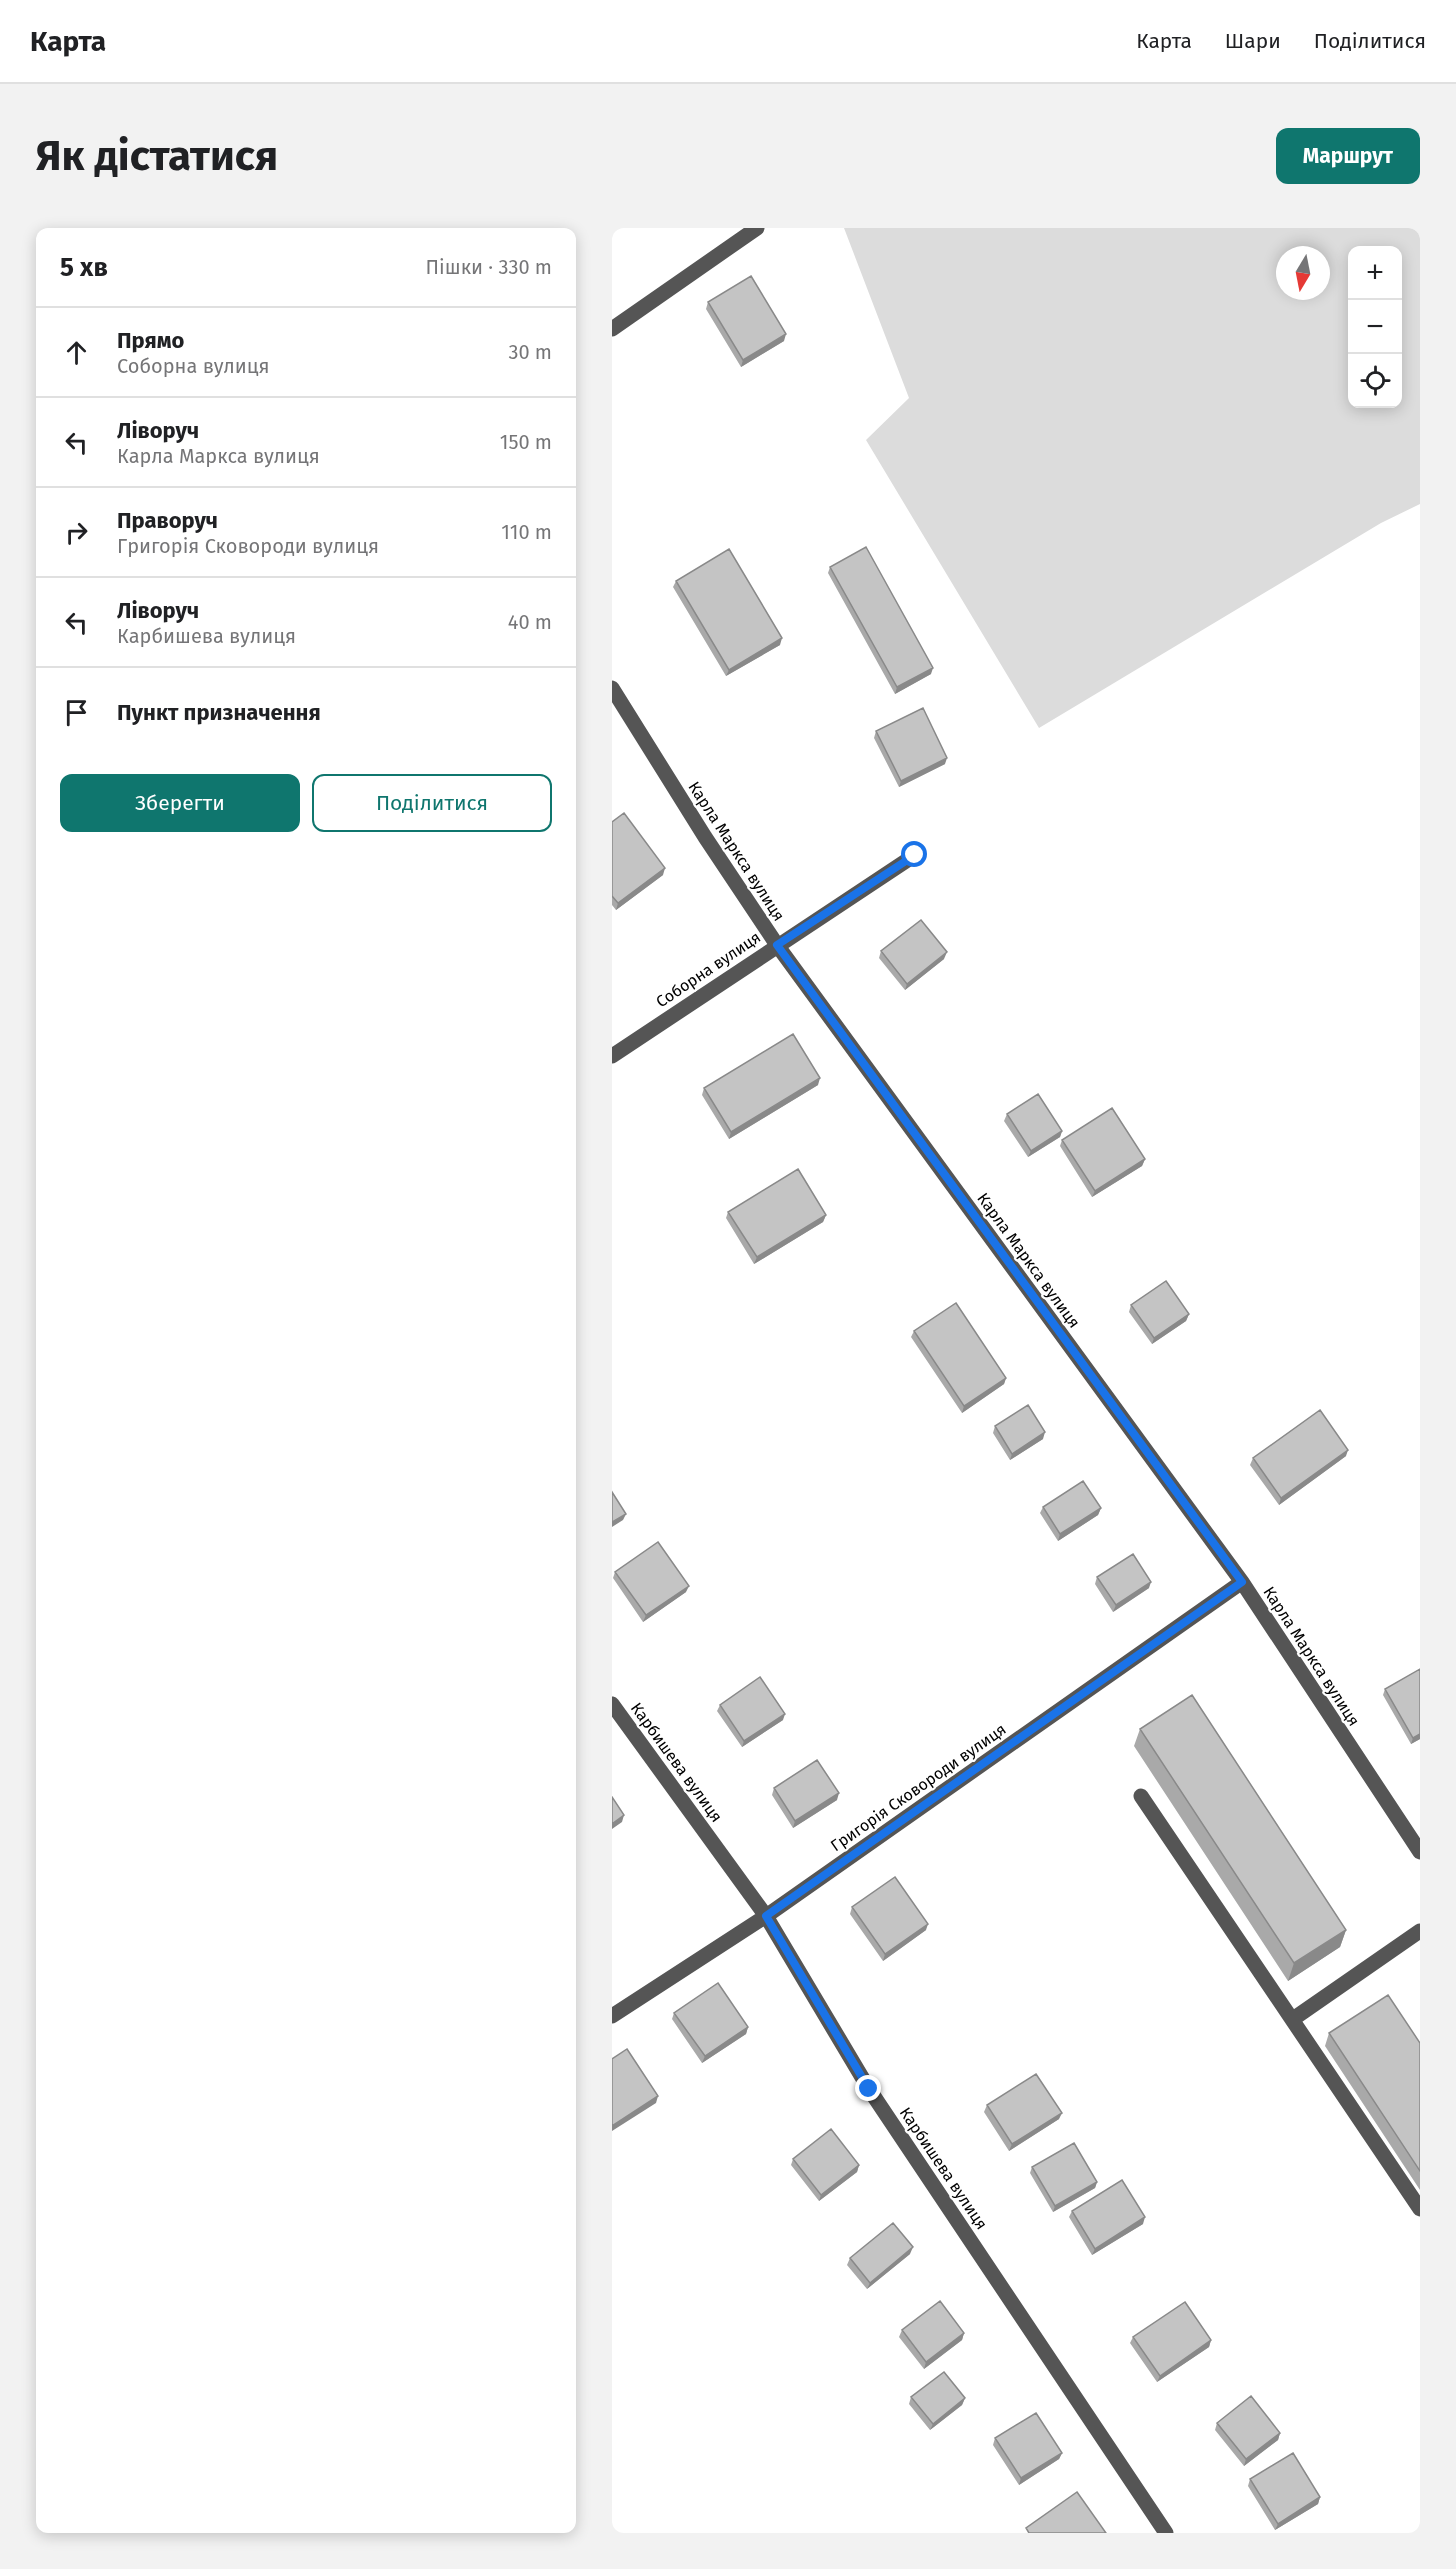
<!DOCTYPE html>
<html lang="uk">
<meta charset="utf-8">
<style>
body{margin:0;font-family:"Fira Sans",sans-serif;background:#f2f2f2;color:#202124}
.controls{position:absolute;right:18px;top:18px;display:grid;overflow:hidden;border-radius:12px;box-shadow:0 3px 15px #0003}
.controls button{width:54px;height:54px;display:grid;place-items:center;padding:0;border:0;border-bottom:2px solid #e0e0e0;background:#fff;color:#202124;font:30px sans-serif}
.compass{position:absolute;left:664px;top:18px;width:54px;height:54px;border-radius:50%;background:#fff;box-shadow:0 3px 15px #0003;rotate:190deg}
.stop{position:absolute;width:18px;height:18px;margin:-14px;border:4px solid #1a73e8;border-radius:50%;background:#fff}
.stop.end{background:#1a73e8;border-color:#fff;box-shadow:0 2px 6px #0008}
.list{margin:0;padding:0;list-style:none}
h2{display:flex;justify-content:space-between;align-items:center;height:78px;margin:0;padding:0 24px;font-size:26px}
h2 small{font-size:20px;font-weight:400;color:#757577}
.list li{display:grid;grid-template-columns:39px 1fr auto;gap:18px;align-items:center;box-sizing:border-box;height:90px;padding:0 24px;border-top:2px solid #e0e0e0}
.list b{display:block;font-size:22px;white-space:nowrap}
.list p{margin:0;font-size:20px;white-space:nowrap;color:#757577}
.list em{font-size:20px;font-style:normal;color:#757577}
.actions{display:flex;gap:12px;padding:18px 24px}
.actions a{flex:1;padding:14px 0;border:2px solid #0f766e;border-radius:12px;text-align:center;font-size:21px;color:#0f766e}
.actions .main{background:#0f766e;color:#fff}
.icon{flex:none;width:33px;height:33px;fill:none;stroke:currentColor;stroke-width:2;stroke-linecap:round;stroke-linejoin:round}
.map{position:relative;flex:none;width:808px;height:2305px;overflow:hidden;border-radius:12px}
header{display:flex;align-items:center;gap:36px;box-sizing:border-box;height:84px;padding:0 30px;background:#fff;border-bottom:2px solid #e0e0e0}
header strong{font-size:28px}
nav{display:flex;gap:33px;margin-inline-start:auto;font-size:21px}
.intro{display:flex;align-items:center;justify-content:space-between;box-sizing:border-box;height:144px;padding:0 36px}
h1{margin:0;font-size:42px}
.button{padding:15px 27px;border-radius:12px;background:#0f766e;color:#fff;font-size:21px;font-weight:700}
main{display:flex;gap:36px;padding:0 36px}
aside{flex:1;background:#fff;border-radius:12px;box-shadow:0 3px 15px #0003}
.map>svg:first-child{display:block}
.green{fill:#dcdcdc;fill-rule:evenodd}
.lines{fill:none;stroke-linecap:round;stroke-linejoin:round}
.minor{stroke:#555;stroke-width:15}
.wall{fill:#a9a9a9}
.shaded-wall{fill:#898989}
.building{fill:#c4c4c4;stroke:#898989;stroke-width:1.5}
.route{stroke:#1a73e8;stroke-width:8}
.labels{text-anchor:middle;stroke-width:4.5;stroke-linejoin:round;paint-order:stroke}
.street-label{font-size:16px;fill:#000;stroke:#fff}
</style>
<header>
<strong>Карта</strong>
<nav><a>Карта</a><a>Шари</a><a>Поділитися</a></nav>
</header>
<div class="intro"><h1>Як дістатися</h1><a class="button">Маршрут</a></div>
<main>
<aside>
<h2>5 хв<small>Пішки · 330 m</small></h2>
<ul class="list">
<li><svg class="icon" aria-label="ahead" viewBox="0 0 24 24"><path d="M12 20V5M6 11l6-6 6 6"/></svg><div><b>Прямо</b><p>Соборна вулиця</p></div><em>30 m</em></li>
<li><svg class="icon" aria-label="left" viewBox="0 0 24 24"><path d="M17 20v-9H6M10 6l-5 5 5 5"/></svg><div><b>Ліворуч</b><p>Карла Маркса вулиця</p></div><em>150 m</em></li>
<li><svg class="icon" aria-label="right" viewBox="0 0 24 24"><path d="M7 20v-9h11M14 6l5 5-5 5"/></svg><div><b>Праворуч</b><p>Григорія Сковороди вулиця</p></div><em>110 m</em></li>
<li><svg class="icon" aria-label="left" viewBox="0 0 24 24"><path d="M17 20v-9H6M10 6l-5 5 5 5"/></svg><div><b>Ліворуч</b><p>Карбишева вулиця</p></div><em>40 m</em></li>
<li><svg class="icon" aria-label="arrive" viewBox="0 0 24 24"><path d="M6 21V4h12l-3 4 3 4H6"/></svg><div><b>Пункт призначення</b></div></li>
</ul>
<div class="actions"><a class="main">Зберегти</a><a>Поділитися</a></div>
</aside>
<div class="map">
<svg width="808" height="2305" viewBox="0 0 808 2305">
<rect width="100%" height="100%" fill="#fff"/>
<path class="green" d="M232,0H808V276L769,295L427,500L254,212L297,170ZM740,22H786V176H740ZM673,27H709V63H673Z"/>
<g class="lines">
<path class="minor" d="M0,101L145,0
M0,460L93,609L165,717L630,1354L808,1624
M0,828L303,627
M0,1476L154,1688L257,1861L554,2305
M529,1568L808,1981
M0,1788L154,1688L630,1354
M681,1791L808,1703"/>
</g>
<path class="wall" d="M96,74L172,113L129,139L94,81Z
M218,339L319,446L283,466L216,345Z
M64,353L168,417L114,448L61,359Z
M264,503L333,536L287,559L262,510Z
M0,594L51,647L4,682L0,677Z
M269,723L332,731L293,762L267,730Z
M206,857L117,911L90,867L92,860Z
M395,886L450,903L448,909L416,929L392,893Z
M450,912L533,931L530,938L480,969L448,918Z
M116,984L214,987L211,994L142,1036L114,990Z
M519,1077L577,1086L574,1093L540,1116L517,1084Z
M302,1103L394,1150L392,1156L350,1185L299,1109Z
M383,1198L431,1211L398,1232L381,1205Z
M734,1228L667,1277L638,1237L641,1230Z
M431,1279L489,1280L486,1287L446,1313L428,1285Z
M3,1344L74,1364L31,1394L1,1350Z
M485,1349L537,1360L501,1384L483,1356Z
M808,1441V1511L799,1516L771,1467L773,1461Z
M108,1477L171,1492L130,1519L105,1483Z
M528,1501L734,1702L728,1719L676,1753L522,1518Z
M162,1560L225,1572L181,1600L160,1567Z
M240,1679L314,1702L271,1733L238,1686Z
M62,1785L136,1799L134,1806L90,1835L60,1791Z
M717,1805L808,1815V1962L713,1818Z
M375,1877L447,1891L397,1923L372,1884Z
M181,1931L247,1937L245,1944L207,1973L179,1937Z
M420,1939L485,1954L483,1960L441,1984L418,1945Z
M460,1983L531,1996L480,2027L457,1989Z
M298,2026L255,2061L235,2037L238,2030Z
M290,2102L352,2105L350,2112L312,2141L287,2109Z
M521,2109L599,2112L597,2119L545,2154L518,2115Z
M299,2169L353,2170L350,2177L318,2202L297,2176Z
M605,2195L668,2205L666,2212L632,2238L603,2202Z
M383,2210L450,2225L447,2231L407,2257L381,2217Z
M638,2251L708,2269L706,2276L663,2302L636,2258Z"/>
<path class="shaded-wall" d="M174,106L172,113L129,139L131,132Z
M170,410L168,417L114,448L117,442Z
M321,440L319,446L283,466L285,459Z
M335,530L333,536L287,559L289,553Z
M53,640L51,647L4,682L6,675Z
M335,724L332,731L293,762L295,756Z
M208,850L206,857L117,911L119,904Z
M450,903L448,909L416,929L419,923Z
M533,931L530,938L480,969L483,963Z
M214,987L211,994L142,1036L145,1029Z
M577,1086L574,1093L540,1116L542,1110Z
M394,1150L392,1156L350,1185L352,1178Z
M433,1204L431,1211L398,1232L400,1226Z
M736,1222L734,1228L667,1277L669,1270Z
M489,1280L486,1287L446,1313L448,1306Z
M14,1286L11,1292L0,1299V1294Z
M539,1354L537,1360L501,1384L504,1377Z
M77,1358L74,1364L31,1394L34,1387Z
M173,1486L171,1492L130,1519L132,1513Z
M808,1506V1511L799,1516L801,1510Z
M227,1565L225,1572L181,1600L183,1593Z
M12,1587L10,1594L0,1601V1596Z
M316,1696L314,1702L271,1733L273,1726Z
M734,1702L728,1719L676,1753L682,1735Z
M136,1799L134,1806L90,1835L93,1828Z
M46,1868L44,1875L0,1903V1898Z
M450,1885L447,1891L397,1923L400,1916Z
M247,1937L245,1944L207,1973L209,1967Z
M485,1954L483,1960L441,1984L443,1978Z
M533,1989L531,1996L480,2027L483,2021Z
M301,2019L298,2026L255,2061L258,2055Z
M352,2105L350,2112L312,2141L314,2134Z
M599,2112L597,2119L545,2154L548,2148Z
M353,2170L350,2177L318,2202L321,2196Z
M668,2205L666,2212L632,2238L634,2231Z
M450,2225L447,2231L407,2257L409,2250Z
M708,2269L706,2276L663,2302L666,2296Z"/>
<path class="building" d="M139,48L174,106L131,132L96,74Z
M254,319L321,440L285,459L218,339Z
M117,321L170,410L117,442L64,353Z
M311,480L335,530L289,553L264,503Z
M12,585L53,640L6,675L0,668V594Z
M309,692L335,724L295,756L269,723Z
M181,806L208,850L119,904L92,860Z
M426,866L450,903L419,923L395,886Z
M500,880L533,931L483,963L450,912Z
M186,941L214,987L145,1029L116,984Z
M554,1053L577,1086L542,1110L519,1077Z
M344,1075L394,1150L352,1178L302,1103Z
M416,1177L433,1204L400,1226L383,1198Z
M708,1182L736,1222L669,1270L641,1230Z
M471,1253L489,1280L448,1306L431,1279Z
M0,1264L14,1286L0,1294Z
M46,1314L77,1358L34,1387L3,1344Z
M521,1326L539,1354L504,1377L485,1349Z
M808,1441V1506L801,1510L773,1461Z
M148,1449L173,1486L132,1513L108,1477Z
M580,1467L734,1702L682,1735L528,1501Z
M205,1532L227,1565L183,1593L162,1560Z
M0,1569L12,1587L0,1596Z
M283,1649L316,1696L273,1726L240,1679Z
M106,1755L136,1799L93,1828L62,1785Z
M776,1767L808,1815V1943L717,1805Z
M15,1821L46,1868L0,1898V1831Z
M424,1846L450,1885L400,1916L375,1877Z
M219,1901L247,1937L209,1967L181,1931Z
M462,1915L485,1954L443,1978L420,1939Z
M510,1952L533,1989L483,2021L460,1983Z
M281,1995L301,2019L258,2055L238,2030Z
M328,2073L352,2105L314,2134L290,2102Z
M573,2074L599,2112L548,2148L521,2109Z
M332,2144L353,2170L321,2196L299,2169Z
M639,2168L668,2205L634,2231L605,2195Z
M424,2185L450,2225L409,2250L383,2210Z
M681,2225L708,2269L666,2296L638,2251Z
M465,2264L494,2305H417L414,2300Z"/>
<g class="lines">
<path class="route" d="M257,1861L154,1688L630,1354L165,717L303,627"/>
</g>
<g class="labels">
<g class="street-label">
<text transform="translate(125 623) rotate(57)" y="6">Карла Маркса вулиця</text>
<text transform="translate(96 741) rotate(-34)" y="6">Соборна вулиця</text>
<text transform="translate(417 1032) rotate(54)" y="6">Карла Маркса вулиця</text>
<text transform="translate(700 1428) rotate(57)" y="6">Карла Маркса вулиця</text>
<text transform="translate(65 1534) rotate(54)" y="6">Карбишева вулиця</text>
<text transform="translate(306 1559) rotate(-35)" y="6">Григорія Сковороди вулиця</text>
<text transform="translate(332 1940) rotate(56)" y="6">Карбишева вулиця</text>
</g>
</g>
</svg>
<div class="controls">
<button>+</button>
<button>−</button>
<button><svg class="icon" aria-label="locate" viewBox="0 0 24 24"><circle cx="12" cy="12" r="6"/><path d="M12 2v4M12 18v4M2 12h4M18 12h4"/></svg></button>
</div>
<svg class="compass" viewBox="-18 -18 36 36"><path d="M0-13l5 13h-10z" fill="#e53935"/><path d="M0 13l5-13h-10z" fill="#757577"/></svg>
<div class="stop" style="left:303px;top:627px"></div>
<div class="stop end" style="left:257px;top:1861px"></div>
</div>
</main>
